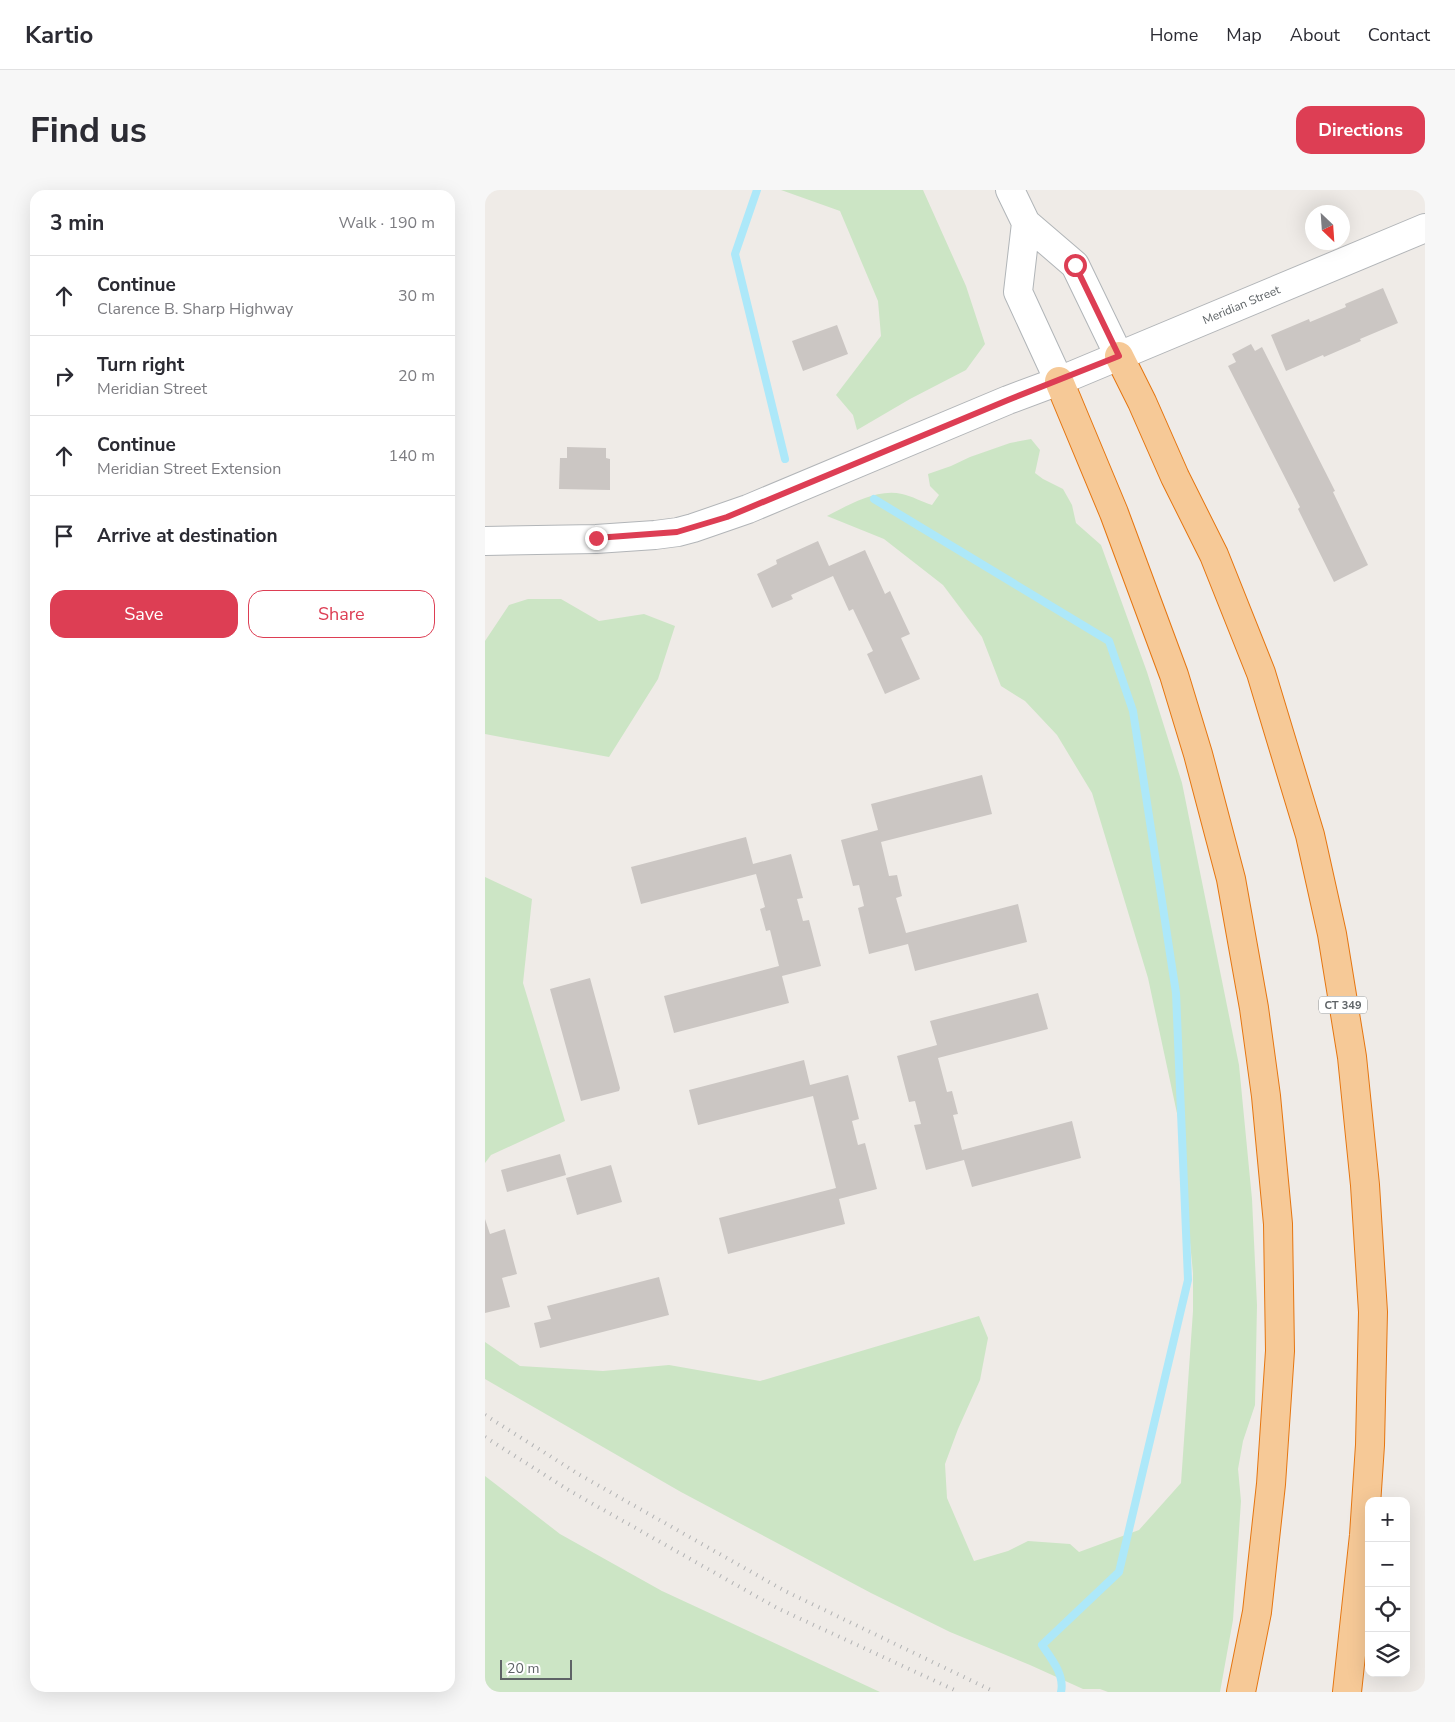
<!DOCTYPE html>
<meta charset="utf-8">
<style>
body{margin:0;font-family:"Nunito Sans",sans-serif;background:#f7f7f7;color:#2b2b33}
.controls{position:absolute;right:15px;bottom:15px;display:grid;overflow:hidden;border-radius:10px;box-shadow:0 5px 20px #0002}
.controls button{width:45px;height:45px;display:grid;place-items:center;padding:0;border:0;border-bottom:1px solid #e1e1e2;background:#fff;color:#2b2b33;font:25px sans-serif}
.compass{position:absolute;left:820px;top:15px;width:45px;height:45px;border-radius:50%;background:#fff;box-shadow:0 5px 20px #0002;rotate:155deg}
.scale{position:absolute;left:15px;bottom:12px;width:72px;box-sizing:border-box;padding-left:5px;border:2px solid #5e6366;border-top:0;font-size:14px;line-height:18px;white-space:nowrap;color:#5e6366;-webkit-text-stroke:4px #fff;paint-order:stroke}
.stop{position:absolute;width:15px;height:15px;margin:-11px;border:4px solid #dd3e54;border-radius:50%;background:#fff}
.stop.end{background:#dd3e54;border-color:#fff;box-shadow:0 1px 5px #0008}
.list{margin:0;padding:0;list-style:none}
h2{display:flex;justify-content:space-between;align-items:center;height:65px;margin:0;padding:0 20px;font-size:21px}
h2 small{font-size:16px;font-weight:400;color:#7c7c81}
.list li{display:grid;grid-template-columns:32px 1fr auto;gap:15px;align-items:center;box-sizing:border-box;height:80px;padding:0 20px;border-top:1px solid #e1e1e2}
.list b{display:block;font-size:19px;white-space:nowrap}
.list p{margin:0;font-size:16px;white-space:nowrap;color:#7c7c81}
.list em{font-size:16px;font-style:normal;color:#7c7c81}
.actions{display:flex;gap:10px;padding:15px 20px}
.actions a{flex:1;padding:11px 0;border:1px solid #dd3e54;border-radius:15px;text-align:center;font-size:18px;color:#dd3e54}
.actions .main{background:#dd3e54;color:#fff}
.icon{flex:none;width:28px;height:28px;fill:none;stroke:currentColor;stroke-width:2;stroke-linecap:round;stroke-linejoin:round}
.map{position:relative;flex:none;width:940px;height:1502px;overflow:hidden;border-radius:15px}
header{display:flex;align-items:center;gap:30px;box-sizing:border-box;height:70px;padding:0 25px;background:#fff;border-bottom:1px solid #e1e1e2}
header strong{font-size:24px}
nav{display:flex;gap:28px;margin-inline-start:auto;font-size:18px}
.intro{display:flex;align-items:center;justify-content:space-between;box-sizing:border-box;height:120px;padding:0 30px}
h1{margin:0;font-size:35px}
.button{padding:12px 22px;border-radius:15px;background:#dd3e54;color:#fff;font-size:18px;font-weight:700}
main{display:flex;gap:30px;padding:0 30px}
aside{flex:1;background:#fff;border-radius:15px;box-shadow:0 5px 20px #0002}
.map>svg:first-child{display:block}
.green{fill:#cce5c5}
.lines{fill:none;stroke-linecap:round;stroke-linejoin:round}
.stream{stroke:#ade8f9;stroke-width:8}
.building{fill:#cbc6c3}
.tertiary-casing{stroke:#b2b5b8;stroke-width:30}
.secondary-casing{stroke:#b1b5b8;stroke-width:30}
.motorway-casing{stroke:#e57611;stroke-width:30}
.tertiary{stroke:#fff;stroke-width:28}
.secondary{stroke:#fff;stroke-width:28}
.motorway{stroke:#f6c997;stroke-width:28}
.rail{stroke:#b2b3b4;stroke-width:4;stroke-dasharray:1 6;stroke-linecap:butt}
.route{stroke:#dd3e54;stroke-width:6}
.labels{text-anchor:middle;stroke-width:4;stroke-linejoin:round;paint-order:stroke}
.shield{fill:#fff;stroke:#8e9294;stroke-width:1}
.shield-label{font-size:11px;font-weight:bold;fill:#5e6366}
.street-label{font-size:12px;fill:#5e6366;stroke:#fff}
</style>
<header>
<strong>Kartio</strong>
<nav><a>Home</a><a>Map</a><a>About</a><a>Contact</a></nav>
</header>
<div class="intro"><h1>Find us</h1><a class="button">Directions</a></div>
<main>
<aside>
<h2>3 min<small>Walk · 190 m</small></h2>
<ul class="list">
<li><svg class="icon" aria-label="ahead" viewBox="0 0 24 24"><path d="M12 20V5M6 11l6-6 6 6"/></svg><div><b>Continue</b><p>Clarence B. Sharp Highway</p></div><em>30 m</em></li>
<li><svg class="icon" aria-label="right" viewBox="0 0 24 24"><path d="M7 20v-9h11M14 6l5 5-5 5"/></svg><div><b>Turn right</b><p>Meridian Street</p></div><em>20 m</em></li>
<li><svg class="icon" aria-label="ahead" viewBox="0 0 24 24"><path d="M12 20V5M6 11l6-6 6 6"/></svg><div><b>Continue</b><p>Meridian Street Extension</p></div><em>140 m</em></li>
<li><svg class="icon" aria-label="arrive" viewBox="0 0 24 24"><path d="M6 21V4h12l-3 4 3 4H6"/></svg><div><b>Arrive at destination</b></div></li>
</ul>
<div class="actions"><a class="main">Save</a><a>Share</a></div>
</aside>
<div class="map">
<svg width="940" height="1502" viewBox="0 0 940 1502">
<rect width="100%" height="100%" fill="#efebe7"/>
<path class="green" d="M296,0H438L481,96L500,154L481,180L425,209L372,240L368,225L351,205L396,146L393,111L355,21Z
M546,249L555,260L550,283L558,289L578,299L587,315L591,333L616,355L662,482L697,593L754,875L767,1009L772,1115L770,1215L758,1251L753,1279L756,1311L748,1430L735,1502H623L615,1499H598L545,1475L465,1442L386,1403L196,1302L0,1189V1152L35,1176L118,1181L184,1175L275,1191L494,1126L503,1148L495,1190L473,1239L460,1274L462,1308L489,1371L523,1361L543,1351L585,1354L594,1362L654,1340L696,1293L708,1121V1083L693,928L663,788L607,603L572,545L540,511L516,496L497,447L458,395L399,349L342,326C364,315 392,298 417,304C427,306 437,312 447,315L454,305L445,296L443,284L466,276L485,267L525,253Z
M43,409H76L114,431L159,424L190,436L173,489L124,567L0,544V451L24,415Z
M0,687L47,709L38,793L80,931L6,965L0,973Z
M0,1286L75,1344L177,1401L395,1502H0Z"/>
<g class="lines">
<path class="stream" d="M272,0L250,64L300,269
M389,309L624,451L648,521L691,803L703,1090L634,1382L557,1455C566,1468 580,1485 576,1502"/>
</g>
<path class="building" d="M898,98L913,133L875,149L876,151L839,167L838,165L801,181L786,145L824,129L825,132L861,117L860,114Z
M352,135L363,164L318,181L307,151Z
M766,154L770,161L777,157L850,301L848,302L883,375L849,392L813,319L815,317L743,176L751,172L747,164Z
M82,257L121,258V268L125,269V300L74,299L75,268H82Z
M333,351L344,376L380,360L400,404L405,401L425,444L416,448L435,489L400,504L382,464L388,461L368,419L364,421L348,386L306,405L308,409L287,418L272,384L292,374L291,370Z
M497,585L507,624L396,652L404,686L412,685L417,706L411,708L421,743L533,714L542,752L430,781L423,754L384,764L373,718L379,716L374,695L368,696L356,650L393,640L386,614Z
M261,647L268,674L306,664L318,708L312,709L318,731L324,730L336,776L297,786L304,813L189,843L179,806L294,776L285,740L281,741L275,719L280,717L271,684L156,714L146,677Z
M105,788L135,898L134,901L96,911L65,799Z
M553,803L563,839L453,868L462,902L467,901L473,924L468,925L477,960L587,931L596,968L487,997L479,970L441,980L429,935L436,934L430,911L424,912L412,866L452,855L445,831Z
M319,870L325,895L363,885L374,929L367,931L373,955L380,953L392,999L354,1009L360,1034L243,1064L234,1028L351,998L328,906L213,935L204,900Z
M75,964L81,985L22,1002L16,980Z
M126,975L137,1012L92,1025L81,988Z
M0,1029L5,1044L20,1039L32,1084L17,1088L25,1117L0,1123Z
M174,1087L184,1125L55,1158L49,1133L66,1129L62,1116Z"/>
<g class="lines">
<defs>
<g id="tertiary">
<path id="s1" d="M0,351L111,349L170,345L193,342L208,338L263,319L523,210L574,191L940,38"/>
</g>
<path id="secondary" d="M525,0L541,33L590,75L634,166
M541,33L533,102L574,191"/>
<path id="motorway" d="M634,166L657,212L690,287L729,365L776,483L825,645L847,744L867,867L880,995L888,1122L885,1255L879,1345L862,1502
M574,191L629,323L689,485L713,564L746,689L769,818L781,906L793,1034L795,1161L786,1294L772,1422L756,1502"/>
</defs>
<use href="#tertiary" class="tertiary-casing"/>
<use href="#secondary" class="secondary-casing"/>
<use href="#motorway" class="motorway-casing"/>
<use href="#tertiary" class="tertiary"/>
<use href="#secondary" class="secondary"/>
<use href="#motorway" class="motorway"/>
<path class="rail" d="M0,1225L95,1285L300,1401L510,1502
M0,1247L85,1301L292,1418L474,1502"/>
</g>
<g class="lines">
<path class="route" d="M111,348L192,342L242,327L523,210L634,166L590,75"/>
</g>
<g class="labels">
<rect class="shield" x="834" y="806.5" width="48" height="17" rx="4"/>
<g class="shield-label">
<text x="858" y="819">CT 349</text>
</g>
<g class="street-label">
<text dy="4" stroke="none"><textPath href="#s1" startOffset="801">Meridian Street</textPath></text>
</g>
</g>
</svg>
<div class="controls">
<button>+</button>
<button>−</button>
<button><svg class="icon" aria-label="locate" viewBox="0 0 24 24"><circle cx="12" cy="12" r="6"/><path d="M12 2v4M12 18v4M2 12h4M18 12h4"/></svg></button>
<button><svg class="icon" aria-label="layers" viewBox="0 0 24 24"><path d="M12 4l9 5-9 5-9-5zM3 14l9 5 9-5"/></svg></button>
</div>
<svg class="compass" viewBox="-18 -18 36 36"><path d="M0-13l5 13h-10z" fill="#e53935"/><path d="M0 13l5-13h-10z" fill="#7c7c81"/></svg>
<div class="scale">20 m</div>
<div class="stop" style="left:590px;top:75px"></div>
<div class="stop end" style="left:111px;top:348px"></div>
</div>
</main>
